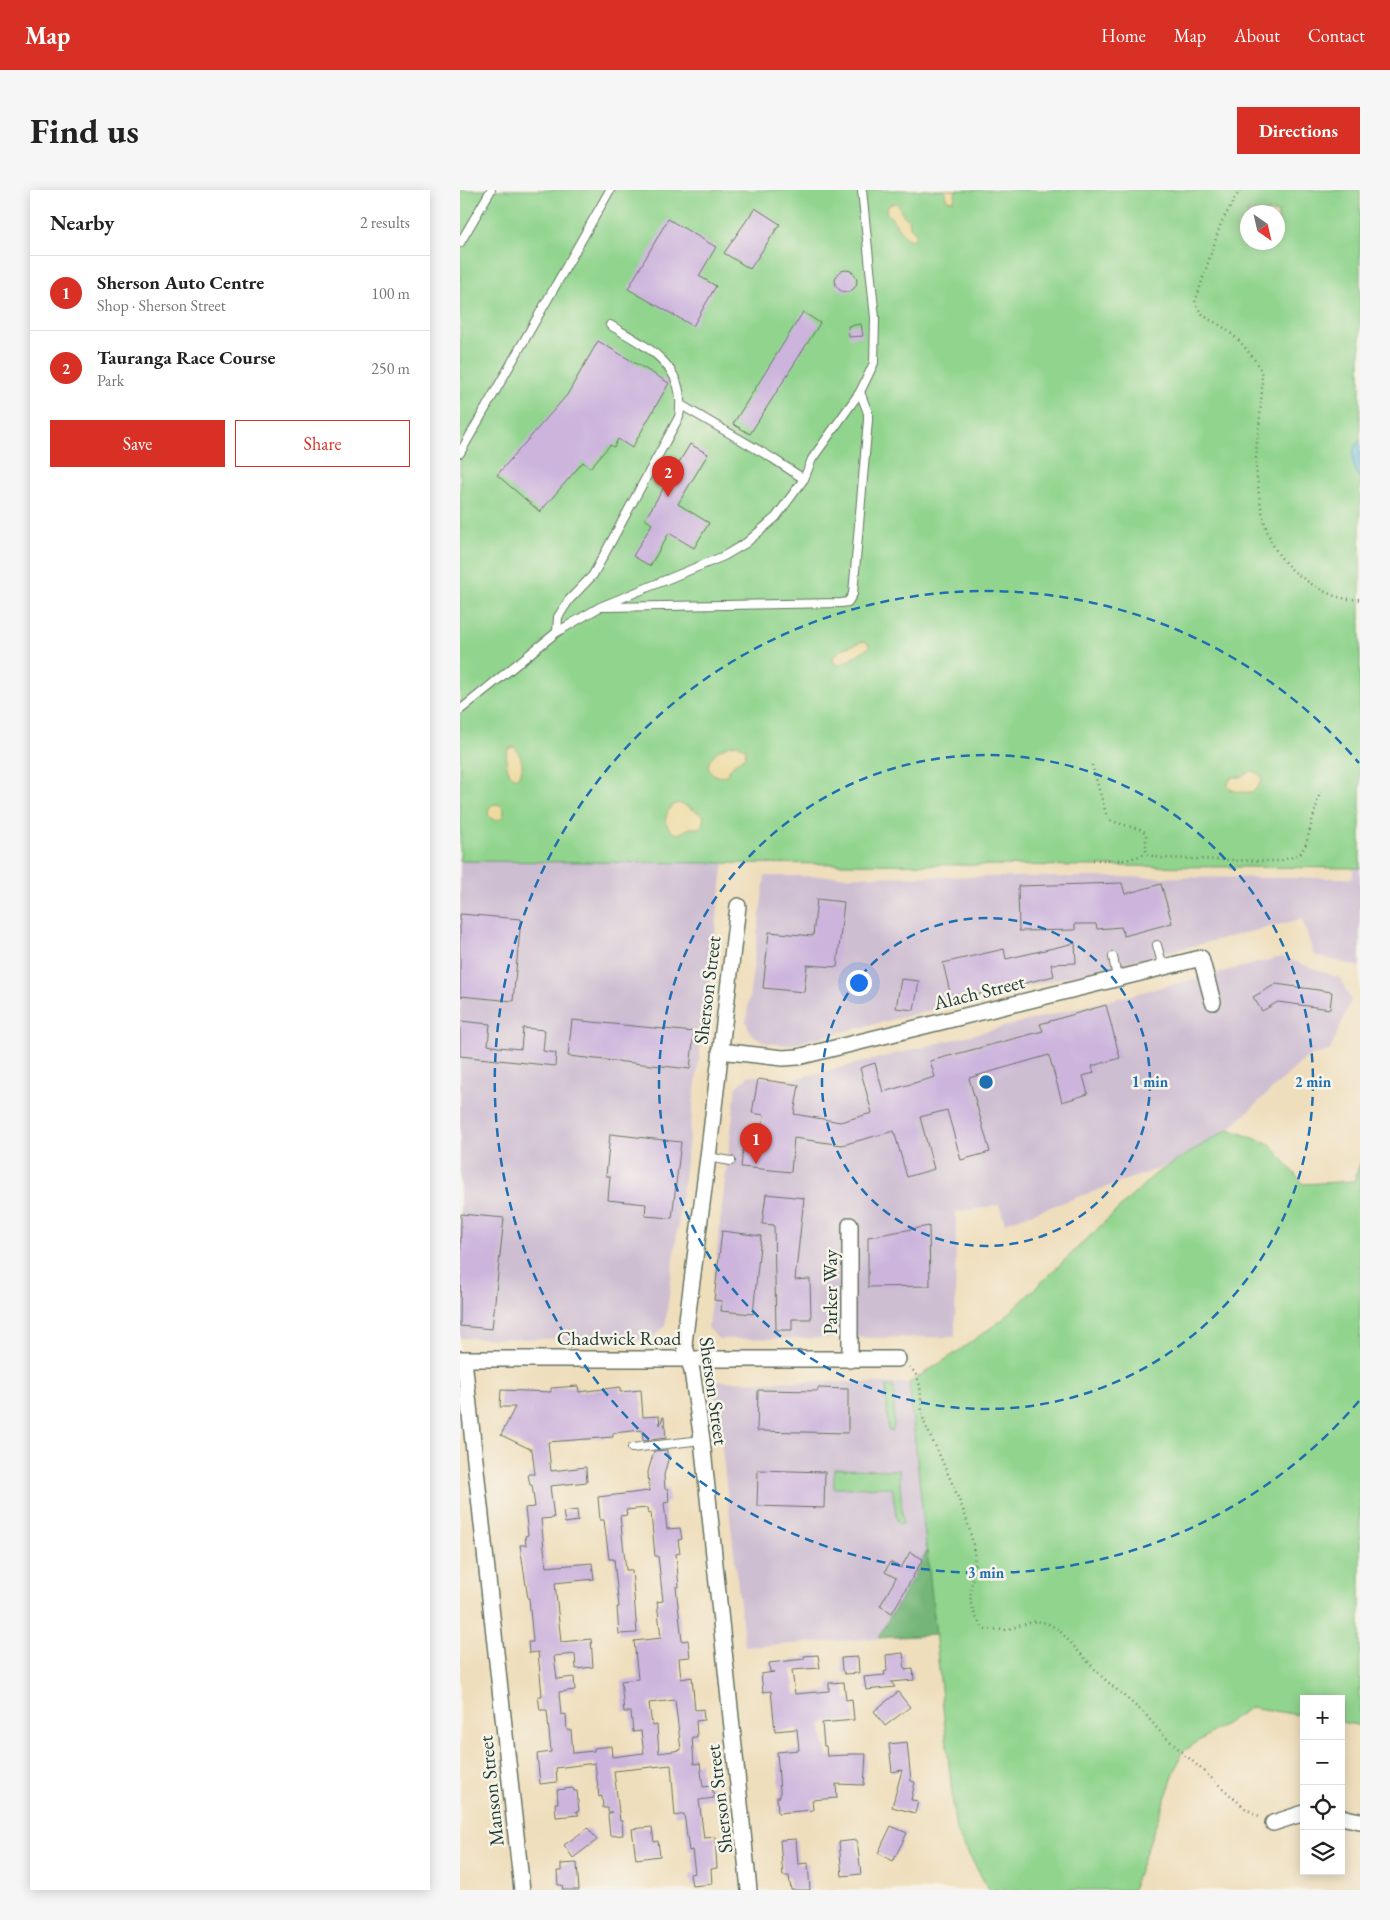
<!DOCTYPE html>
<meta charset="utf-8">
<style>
body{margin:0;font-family:"EB Garamond",serif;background:#f6f6f6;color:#222}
.controls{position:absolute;right:15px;bottom:15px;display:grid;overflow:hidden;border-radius:0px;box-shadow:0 2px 12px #0003}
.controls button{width:45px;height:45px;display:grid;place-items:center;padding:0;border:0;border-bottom:1px solid #e0e0e0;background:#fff;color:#222;font:25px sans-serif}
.compass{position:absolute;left:780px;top:15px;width:45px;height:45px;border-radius:50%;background:#fff;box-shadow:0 2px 12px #0003;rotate:146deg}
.you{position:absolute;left:398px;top:792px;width:18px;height:18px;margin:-12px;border:4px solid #fff;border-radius:50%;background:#1a73e8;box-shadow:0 0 0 8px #1a73e833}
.badge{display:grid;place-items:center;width:32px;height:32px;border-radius:50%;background:#d93025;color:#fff;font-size:16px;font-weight:700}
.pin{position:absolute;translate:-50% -41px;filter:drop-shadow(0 1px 2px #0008)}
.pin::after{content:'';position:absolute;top:26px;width:18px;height:15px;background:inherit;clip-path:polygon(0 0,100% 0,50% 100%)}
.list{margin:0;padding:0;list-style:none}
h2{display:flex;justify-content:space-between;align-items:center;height:65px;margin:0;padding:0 20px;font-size:21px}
h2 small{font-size:16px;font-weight:400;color:#767676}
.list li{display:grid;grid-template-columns:32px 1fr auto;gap:15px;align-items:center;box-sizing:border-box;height:75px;padding:0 20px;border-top:1px solid #e0e0e0}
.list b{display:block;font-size:19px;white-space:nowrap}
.list p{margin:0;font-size:16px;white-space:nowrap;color:#767676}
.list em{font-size:16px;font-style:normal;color:#767676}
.actions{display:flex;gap:10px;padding:15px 20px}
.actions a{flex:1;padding:11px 0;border:1px solid #d93025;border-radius:0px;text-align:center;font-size:18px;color:#d93025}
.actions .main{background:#d93025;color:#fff}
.icon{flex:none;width:28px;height:28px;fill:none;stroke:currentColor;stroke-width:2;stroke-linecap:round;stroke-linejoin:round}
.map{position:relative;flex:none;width:900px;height:1700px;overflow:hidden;border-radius:0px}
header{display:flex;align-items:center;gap:30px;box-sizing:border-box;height:70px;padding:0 25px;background:#d93025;color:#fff}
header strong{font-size:24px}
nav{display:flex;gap:28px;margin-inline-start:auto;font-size:18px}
.intro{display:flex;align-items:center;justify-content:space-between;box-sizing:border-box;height:120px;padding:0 30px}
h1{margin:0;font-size:35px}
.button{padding:12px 22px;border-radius:0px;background:#d93025;color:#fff;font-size:18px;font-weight:700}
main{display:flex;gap:30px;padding:0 30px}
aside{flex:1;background:#fff;border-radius:0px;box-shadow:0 2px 12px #0003}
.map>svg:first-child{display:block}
.industrial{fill:#cebed2}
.green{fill:#90d48d;stroke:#588860;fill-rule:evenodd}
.forest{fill:#74b678;stroke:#4a7a56}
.sand{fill:#eeda9e;stroke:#868c69}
.water{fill:#64bae1;stroke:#427c8a}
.building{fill:#ccb4dd;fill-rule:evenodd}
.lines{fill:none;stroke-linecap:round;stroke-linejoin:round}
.service-casing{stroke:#687564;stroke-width:10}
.minor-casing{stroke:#687564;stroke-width:18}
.path{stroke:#687564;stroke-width:2.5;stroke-dasharray:1 4;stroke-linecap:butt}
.service{stroke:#fff;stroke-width:8}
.minor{stroke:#fff;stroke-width:15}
.ring{fill:none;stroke:#1f6fb2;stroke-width:2.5;stroke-dasharray:9 6}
.labels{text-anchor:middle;stroke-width:5;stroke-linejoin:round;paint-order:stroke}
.street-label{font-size:20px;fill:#1f3d34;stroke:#f7f3e8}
.centre{fill:#1f6fb2;stroke:#f7f3e8;stroke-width:2.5}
.ring-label{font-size:15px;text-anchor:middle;font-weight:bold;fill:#1f6fb2;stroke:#f7f3e8;stroke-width:5;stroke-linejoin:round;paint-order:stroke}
</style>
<header>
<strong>Map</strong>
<nav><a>Home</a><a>Map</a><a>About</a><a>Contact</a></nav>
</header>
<div class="intro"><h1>Find us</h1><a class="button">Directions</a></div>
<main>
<aside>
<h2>Nearby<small>2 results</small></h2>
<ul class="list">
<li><span class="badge">1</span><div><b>Sherson Auto Centre</b><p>Shop · Sherson Street</p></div><em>100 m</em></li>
<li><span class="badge">2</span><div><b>Tauranga Race Course</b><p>Park</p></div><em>250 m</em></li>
</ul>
<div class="actions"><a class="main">Save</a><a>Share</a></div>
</aside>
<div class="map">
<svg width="900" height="1700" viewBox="0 0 900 1700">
<rect width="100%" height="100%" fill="#f7f3e8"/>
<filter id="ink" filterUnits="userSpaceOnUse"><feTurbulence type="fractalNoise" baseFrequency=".02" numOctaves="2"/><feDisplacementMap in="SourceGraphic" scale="10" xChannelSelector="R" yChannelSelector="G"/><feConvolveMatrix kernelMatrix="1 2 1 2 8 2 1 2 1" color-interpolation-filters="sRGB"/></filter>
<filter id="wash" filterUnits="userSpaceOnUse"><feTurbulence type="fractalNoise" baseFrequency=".0096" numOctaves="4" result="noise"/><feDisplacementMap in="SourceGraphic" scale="20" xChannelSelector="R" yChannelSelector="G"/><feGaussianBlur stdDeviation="1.12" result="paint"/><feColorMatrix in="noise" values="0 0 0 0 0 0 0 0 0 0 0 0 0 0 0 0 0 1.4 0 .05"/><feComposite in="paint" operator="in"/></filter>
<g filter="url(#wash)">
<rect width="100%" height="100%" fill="#efdebc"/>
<path class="industrial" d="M0,671L264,672L205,1137L190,1150L0,1148Z
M894,678H900V777L854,765L842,729L329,855L306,853L291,844L286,832L305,686L892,688Z
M822,767L880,788L891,810L870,861L847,867L743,963L545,1033L539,1015L496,1022L495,1147L258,1149L248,1137L276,898L289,885L331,890Z
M254,1191L449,1193L476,1445L285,1457Z"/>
<path class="green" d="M0,0H900V678L0,671ZM788,22H818V52H788Z
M768,939L810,954L843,994L894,991L900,973V1537L897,1535L881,1532V1509H844V1526L791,1517L722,1562L672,1700H529L496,1642L449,1193L494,1164L543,1129L695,984Z
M426,1196L434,1197V1237L432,1241L428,1240Z
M374,1279L439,1280L443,1334H439L437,1330L432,1297L374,1298Z"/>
<path class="forest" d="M467,1361L476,1445L418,1448L463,1369Z"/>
<path class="sand" d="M484,0H496L494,11L487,10Z
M434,13L438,14L442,24L449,30L450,37L456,43L455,48L451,50C439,46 436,30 426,22L429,15Z
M404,451L409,454V458C398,462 385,475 378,475L374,473L373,467L382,459Z
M277,554L286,559L285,566L275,573L265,586C258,588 251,584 248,577C250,563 263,556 277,554Z
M55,557C61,566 67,580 56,588L50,584C46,576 44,566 49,558Z
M794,581L801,586L802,590C800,594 797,599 793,601C788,604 772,602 768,597V593L772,587H781L789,582Z
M218,613L227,616L244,626L242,636L238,638H230L218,644C201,639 203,618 218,613Z
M28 622a8 8 0 1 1 16 0a8 8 0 1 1-16 0Z"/>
<path class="water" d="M900,250V289C892,279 889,259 900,250Z"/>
<g id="blocks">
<path class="building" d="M295,18L320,34L290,79L264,63Z
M208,29L256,57L239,86L256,96L233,136L168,99Z
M375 91a11 11 0 1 1 22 0a11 11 0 1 1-22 0Z
M343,122L360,133L290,244L273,234Z
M401,134L403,146L389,147L388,136Z
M138,151L209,193L172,258L158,249L154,257L150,255L130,278L123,272L80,322L37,285L107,205Z
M230,254L248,264L218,314L249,333L234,358L209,343L190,376L173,366L192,334L185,329Z
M662,693L665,704L701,694L712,733L664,746L661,737L637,739L636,734H615V740L559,741L558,696Z
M357,709L384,712L377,777L347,775L344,802L303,798L309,742L353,746Z
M0,724L61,729L53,811L0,806Z
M615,753L616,773L591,774L594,786L492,811L483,773L544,759L546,769Z
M441,789L459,791L454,820L436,818Z
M816,794L872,802L870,819L818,812L802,821L793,807Z
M646,815L660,868L632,876L634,883L623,886L628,904L602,912L589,865L509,888L530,962L501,970L487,920L460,927L474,979L447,987L434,941L382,955L334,948L331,982L281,977L283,960L298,962L304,925L292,923L298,889L339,895L334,924L380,932L412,923L400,878L415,873L423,902L475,887L470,871L583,841L580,834Z
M112,830L234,842L230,879L108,866Z
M0,831L30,834L28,855L38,857L61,859L63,838L85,840L83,861L96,863L95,876L0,866Z
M150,944L221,952L212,1028L185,1026L186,1014L148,1010L150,986H146Z
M306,1004L344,1008L335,1090L350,1089L351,1129H332V1140H316L314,1035L302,1034Z
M1,1024L44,1028L32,1139L0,1136Z
M469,1036L470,1096L408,1097V1047Z
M262,1041L301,1046L293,1124L261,1121L262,1111L254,1110Z
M118,1196L119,1202L160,1197V1202L181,1200L183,1227L199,1226L200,1235L203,1227H204L206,1248L183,1251L182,1240L153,1243V1247L88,1252L91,1281L126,1277L127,1292L90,1296L94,1328L81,1329L86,1377L132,1373L134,1389L95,1393L101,1452L131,1449L133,1477L116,1479L115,1464L94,1466L97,1489L114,1487L115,1500L99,1502L101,1525L106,1524L107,1540H111L113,1563L134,1561V1558L151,1556L152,1567L184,1563L181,1541L173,1542L171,1522H164L161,1491L178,1489L174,1451L201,1448L197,1412L203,1411L198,1366H195L191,1323L188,1324L187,1318L166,1320L167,1325L160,1326L166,1380H172L177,1443L159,1444L157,1417H159L154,1369H149L144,1330H140L138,1307L189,1301L188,1282L194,1261L207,1260V1265L209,1266L204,1285L205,1299H208L209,1312L204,1313L207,1339L220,1338L222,1349L218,1350L220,1363L216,1364L219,1397H216L222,1451L228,1450L230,1467L219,1468L221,1489L232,1487L235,1520L243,1519L244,1530L236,1531L237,1547H232L234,1574L240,1573L243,1597L252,1596L254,1608L239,1610L244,1648L255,1647L257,1678L251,1679L252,1694L232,1696L230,1684L235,1683L232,1660L229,1661L224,1624L215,1626L211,1575L154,1581L160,1631H162L163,1645L150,1646L148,1624L152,1622H148V1618H143L142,1606L139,1607L135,1573L96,1578L97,1592L80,1594L77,1564L91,1562L87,1520H80L78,1506H82L78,1462L69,1463L68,1452H73L69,1408L68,1409L60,1355H66L65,1346L68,1345L65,1318L75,1317L72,1295H70L68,1284H75L72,1260L41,1245L55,1217H40L41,1200L91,1202V1198ZM215,1510L221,1560L199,1563L197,1535L192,1536L189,1513Z
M358,1198L388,1199V1243L297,1241L298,1200L358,1201Z
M298,1280L365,1282L364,1318L297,1316Z
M117,1320L118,1331L105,1333L103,1322Z
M450,1362L463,1369L432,1423L420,1416L436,1388L425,1382L430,1372L441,1378Z
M443,1463L445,1480L453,1479L454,1490L431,1492L435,1497L406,1500L404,1487L425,1485L424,1482L427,1481L426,1465Z
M358,1465L360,1478L332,1480L335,1504L369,1501V1493L384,1492L386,1510L392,1509L394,1530L362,1533L364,1556H366L367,1566L388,1565V1564H406L404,1595L376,1594L377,1608L352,1610L353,1620L318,1623L317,1607H320V1601L317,1562L339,1560L337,1539L315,1541L311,1501L303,1502L301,1484L314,1482H310L309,1473L344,1469V1466Z
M398,1467L399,1483L385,1484L382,1480L381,1468Z
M438,1502L450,1517L425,1536L414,1521Z
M447,1552L451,1591L455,1592L451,1610L458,1611L455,1623L432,1617L442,1580L432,1582L429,1554Z
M113,1598L114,1601H117L119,1621H116L119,1625L96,1627L95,1613H98L97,1600Z
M431,1636L447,1643L433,1671L418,1663Z
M192,1637L194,1652L198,1651L200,1666L176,1669L172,1639Z
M128,1638L137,1650L113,1668L104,1655Z
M336,1649L338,1674L348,1673L350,1700H331L329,1686H323L320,1650Z
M397,1650L401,1684L382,1686L379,1652Z
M117,1673L119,1700H103L102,1695H98L97,1681H101V1674Z"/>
</g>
</g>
<g filter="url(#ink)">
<use href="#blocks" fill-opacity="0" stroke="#687564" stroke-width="1"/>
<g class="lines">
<defs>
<path id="service" d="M0,53L31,0
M221,215L312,268L344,289
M0,263L150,0
M144,417L381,413L388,412L393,404L408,230V223L400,202
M97,442L98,427L109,410L133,385L219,227C228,175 187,157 150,135
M0,520L97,442L140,417L264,366L286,353L316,327L344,289L352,269L400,202L414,173L415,128L402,0
M697,755L703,777
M653,767L657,788
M248,967L271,971
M172,1258L242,1250"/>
<path id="minor" d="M278,716L248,967L224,1153L232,1181L242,1250L289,1700
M260,861L323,868L338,867L741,768L753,812
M0,1169H438
M4,1170L62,1700
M390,1170V1035
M881,1627L900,1631
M813,1633L844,1623"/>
</defs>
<use href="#service" class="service-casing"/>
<use href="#minor" class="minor-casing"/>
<path class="path" d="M780,0L761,33L735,112C745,133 753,128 768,141C780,150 793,166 800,179C804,189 801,213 800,225C799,240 796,255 796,270C796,282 798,293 799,305C805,341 812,367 844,389C862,401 878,411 900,409
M632,575L648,630L682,640L686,643V664
M633,670H666L686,664L700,668L804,671H819L830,668L841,663L846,654L860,602
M449,1177C466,1190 458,1213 464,1231C467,1240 472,1250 477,1259C490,1290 507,1322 513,1355C520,1391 497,1405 524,1439L545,1440L576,1431L587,1433L599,1440L642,1487L685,1524L702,1544L786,1619L801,1627"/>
<use href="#service" class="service"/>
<use href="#minor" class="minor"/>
</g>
</g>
<g class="ring">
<circle cx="526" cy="892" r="164"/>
<circle cx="526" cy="892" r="327"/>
<path d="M899 1211A491 491 0 1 1 899 573"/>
</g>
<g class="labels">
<g class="street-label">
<text transform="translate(247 800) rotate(-83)" y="7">Sherson Street</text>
<text transform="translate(519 802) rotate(-14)" y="7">Alach Street</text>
<text transform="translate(370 1102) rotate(-90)" y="7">Parker Way</text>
<text x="159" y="1155">Chadwick Road</text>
<text transform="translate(254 1201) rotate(82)" y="7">Sherson Street</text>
<text transform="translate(31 1601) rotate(-96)" y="7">Manson Street</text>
<text transform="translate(259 1609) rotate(-97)" y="7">Sherson Street</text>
</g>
</g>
<circle cx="526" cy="892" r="8" class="centre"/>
<g class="ring-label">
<text x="690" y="897">1 min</text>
<text x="853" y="897">2 min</text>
<text x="526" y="1388">3 min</text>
</g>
</svg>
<div class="controls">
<button>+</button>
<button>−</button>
<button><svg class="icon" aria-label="locate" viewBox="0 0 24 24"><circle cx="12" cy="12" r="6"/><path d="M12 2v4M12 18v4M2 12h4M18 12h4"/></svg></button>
<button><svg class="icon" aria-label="layers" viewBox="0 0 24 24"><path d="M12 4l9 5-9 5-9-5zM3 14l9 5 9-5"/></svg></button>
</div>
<svg class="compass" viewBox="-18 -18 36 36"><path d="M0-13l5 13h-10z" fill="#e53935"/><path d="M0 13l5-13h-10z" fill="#767676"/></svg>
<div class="you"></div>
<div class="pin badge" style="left:296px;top:974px">1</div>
<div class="pin badge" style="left:208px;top:307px">2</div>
</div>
</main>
